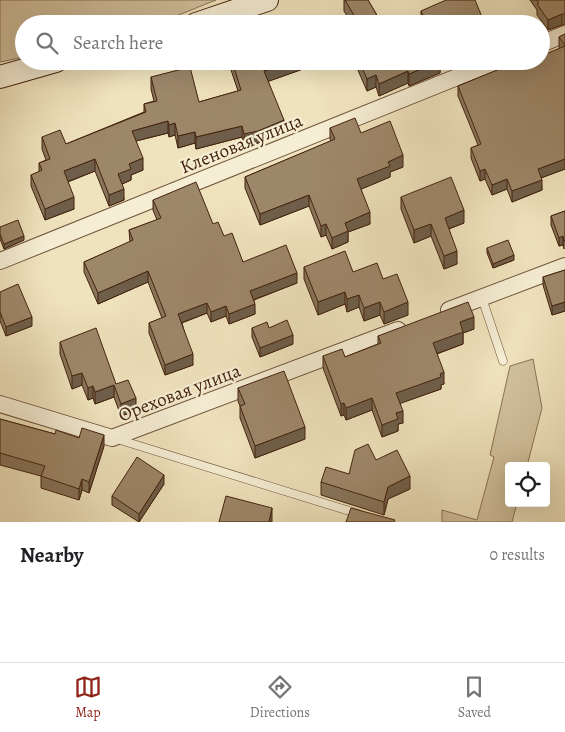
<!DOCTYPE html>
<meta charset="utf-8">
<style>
body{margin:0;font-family:Alegreya,serif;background:#f2f2f2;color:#202124}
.controls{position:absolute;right:15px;bottom:15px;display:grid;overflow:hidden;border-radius:5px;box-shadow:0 5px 20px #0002}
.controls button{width:45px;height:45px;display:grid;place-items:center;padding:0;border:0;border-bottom:1px solid #e0e0e0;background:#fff;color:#202124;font:25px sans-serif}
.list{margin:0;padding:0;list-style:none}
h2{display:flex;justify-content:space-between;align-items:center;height:65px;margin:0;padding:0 20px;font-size:21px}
h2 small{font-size:16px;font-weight:400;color:#757577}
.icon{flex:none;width:28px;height:28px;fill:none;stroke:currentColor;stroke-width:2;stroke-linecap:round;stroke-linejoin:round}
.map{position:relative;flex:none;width:565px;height:522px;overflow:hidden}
.search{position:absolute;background:#fff;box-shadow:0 5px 20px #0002;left:15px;right:15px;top:15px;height:55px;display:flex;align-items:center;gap:12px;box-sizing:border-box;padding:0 18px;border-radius:28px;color:#757577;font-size:19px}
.sheet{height:140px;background:#fff}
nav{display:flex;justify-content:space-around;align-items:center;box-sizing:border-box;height:70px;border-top:1px solid #e0e0e0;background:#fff;font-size:14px;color:#757577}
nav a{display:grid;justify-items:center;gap:2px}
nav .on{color:#8f2418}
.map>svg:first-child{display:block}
.green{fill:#d2c29f;stroke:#8b7256}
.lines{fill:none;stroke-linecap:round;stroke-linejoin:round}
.service-casing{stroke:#6f533a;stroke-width:9}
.minor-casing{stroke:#6f533a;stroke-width:18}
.secondary-casing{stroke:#44230e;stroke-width:24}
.service{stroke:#f5edd4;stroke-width:8}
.minor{stroke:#f5edd4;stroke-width:16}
.secondary{stroke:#f5edd4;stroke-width:22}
.wall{fill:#87745a;stroke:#44230e}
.shaded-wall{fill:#6e5e4a;stroke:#44230e}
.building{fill:#9d8769;stroke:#44230e}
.labels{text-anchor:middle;stroke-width:4.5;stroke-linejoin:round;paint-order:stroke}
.street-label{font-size:19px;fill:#44230e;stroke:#f5edd4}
</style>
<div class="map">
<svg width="565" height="522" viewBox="0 0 565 522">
<rect width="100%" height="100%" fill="#efe3bd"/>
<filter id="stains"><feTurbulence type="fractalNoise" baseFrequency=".004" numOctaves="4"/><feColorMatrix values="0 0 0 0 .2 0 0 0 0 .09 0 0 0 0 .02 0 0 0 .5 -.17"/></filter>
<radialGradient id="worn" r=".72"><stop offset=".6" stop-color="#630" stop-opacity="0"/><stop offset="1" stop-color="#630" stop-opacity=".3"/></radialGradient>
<path class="green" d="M0,0H216L156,24H24V57L0,62Z
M533,359L542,408L527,466H509V503H517L512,522H442V510L477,520L494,457L490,455L510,366Z"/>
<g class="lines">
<defs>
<path id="service" d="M482,298L503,361
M117,439L359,514"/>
<path id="minor" d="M541,44L565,34
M0,261L497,61
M449,310L565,266
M0,404L112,438L398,330"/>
<path id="secondary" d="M196,24L267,0
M0,77L56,61"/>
</defs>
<use href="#service" class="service-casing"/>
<use href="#minor" class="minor-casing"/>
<use href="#secondary" class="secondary-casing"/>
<use href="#service" class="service"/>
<use href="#minor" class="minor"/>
<use href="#secondary" class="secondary"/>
</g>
<path class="wall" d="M344,0H368L382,24H352L344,11Z
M530,0H565V24L562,25L548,30L537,15V10Z
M421,11L485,24L421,20Z
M565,34V169L541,178L542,190L512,202L507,189L492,195L485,179L480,181L471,158V148L478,145L458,96V86L504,68V61H541L560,48L559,47V37Z
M229,61H303V69L268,81L284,132L258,143L244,146L242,137L196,149L195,143L178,148L175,135L169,137L168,133L136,141L143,170L131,175V180L122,184L124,200L109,206L95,171L68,182L74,209L45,220L31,186V175L39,172V163L46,160L42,149V137L66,144L144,112V104L154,101L151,89V77L199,102L238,91L229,64Z
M354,61H440V73L409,86L408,83L379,96L376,87L367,91Z
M330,128L361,133L403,167L390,172V177L361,189L370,224L348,232V242L332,249L326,235L321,237L309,206L260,225L245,188V177L331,141L330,139Z
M401,197L464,223L449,229L457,264L444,269L431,236L414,243L401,209Z
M153,200L213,224L224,236L243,262L297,283L254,300L255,314L229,324L226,316L211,322L207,313L182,323L193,365L165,375L149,333V323L162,318L148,282L98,304L84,272V262L130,242L129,230L157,220L153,210Z
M565,211L564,249L563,245L559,246L551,225V216Z
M0,227L24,240L4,249L0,239Z
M487,248L514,260L493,268L487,253Z
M304,267L353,272L383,279L408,315L384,324L380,315L364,321L359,307L347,312L345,304L318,315L304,279Z
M565,270V311L552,315L543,285V277Z
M0,292L32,326L6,336L0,321Z
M252,328H269L293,344L260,357L252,337Z
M474,329L463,333V344L437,354L444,384L441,385V389L400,403L403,423L398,424V431L382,437L372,410L346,420L344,415L341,416L323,368V356L345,357L378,344V336Z
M60,342L116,384L136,411L121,416L114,397L95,404L93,398L88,400L82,385L72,389L60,354Z
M238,388L305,439L255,458L240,418V406L238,401Z
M0,419L55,434L104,446L89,493L82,490L79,500L41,488V476L0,465Z
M376,460L410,489L388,499L384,515L321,495V482L349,474Z
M164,484L139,522L112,505V496Z"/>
<path class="shaded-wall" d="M562,14V25L548,30V20Z
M292,61H303V69L264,83V71Z
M440,61V73L409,86V74Z
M408,71V83L379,96V84Z
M376,75V87L367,91V79Z
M284,120V132L258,143L244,146V134Z
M168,121V133L132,142V131Z
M175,123V135L169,137V125Z
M242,126V137L196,149V137Z
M195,132V143L178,148V136Z
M403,155V167L390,172V177L357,191V179L388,162Z
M143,158V170L131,175V180L118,186V174L129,164Z
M95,159V171L64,183V171Z
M565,159V169L538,179V169Z
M485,169V179L480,181V171Z
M507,179V189L492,195V185Z
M542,180V190L512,202V191Z
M124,189V200L109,206V195Z
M309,195V206L260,225V214Z
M74,197V209L45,220V209Z
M464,210V223L445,230V218Z
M370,212V224L348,232V242L332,249V238L345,223Z
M326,224V235L321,237V226Z
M431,224V236L414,243V230Z
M24,236V240L4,249V244Z
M563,236V245L559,246V238Z
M457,251V264L444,269V256Z
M514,255V260L493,268V264Z
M148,271V282L98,304V293Z
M297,273V283L250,301V291Z
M345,292V304L318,315V302Z
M359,295V307L347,312V299Z
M380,302V315L364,321V308Z
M408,302V315L384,324V312Z
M565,302V311L552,315V306Z
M207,303V313L178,324V314Z
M255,304V314L229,324V314Z
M226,306V316L211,322V312Z
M32,317V326L6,336V327Z
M474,317V329L463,333V344L433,355V343L460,322Z
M293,335V344L260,357V348Z
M193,354V365L165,375V365Z
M444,372V384L441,385V389L396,405V393Z
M82,373V385L72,389V376Z
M114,385V397L95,404V392Z
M93,386V398L88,400V388Z
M136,398V411L121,416V404Z
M372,398V410L346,420V408Z
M344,403V415L341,416V404Z
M403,411V423L398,424V431L382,437V425L396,413Z
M305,427V439L255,458V446Z
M104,435V446L89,493V482Z
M164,475V484L139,522V514Z
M410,476V489L388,499L384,515V502L388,487Z
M82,479V490L79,500V489Z
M272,508V522H269Z"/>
<path class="building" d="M345,0H368L382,24H359Z
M446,0H475L485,24H411L424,18L421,11Z
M537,0H565V14H562L548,20L537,4L539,3Z
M565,34V45L559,37Z
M565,46V159L538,169L542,180L512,191L507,179L492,185L485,169L480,171L471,148L481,144L458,86L507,66L505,61H541V56Z
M232,61H292L264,71L284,120L258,131L244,134L242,126L196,137L195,132L178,136L175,123L169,125L168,121L132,131L143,158L129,164L131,169L118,174L124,189L109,195L95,159L64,171L74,197L45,209L31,175L42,170L39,163L50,159L42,137L60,130L66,144L146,112L144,104L157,101L151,77L190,67L199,102L241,90Z
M359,61H440L409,74L408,71L379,84L376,75L367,79Z
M355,118L361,133L390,121L403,155L388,162L390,166L357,179L370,212L345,223L348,231L332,238L326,224L321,226L309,195L260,214L245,177L335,139L330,128Z
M451,177L464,210L445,218L457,251L444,256L431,224L414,230L401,197Z
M196,182L213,224L218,222L224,236L232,233L243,262L286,245L297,273L250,291L255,304L229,314L226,306L211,312L207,303L178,314L193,354L165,365L149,323L166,316L148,271L98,293L84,262L133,240L129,230L161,218L153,200Z
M565,211V240L564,241L563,236L559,238L551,216Z
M18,220L24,236L4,244L0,234V227Z
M508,240L514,255L493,264L487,248Z
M345,251L353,272L377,263L383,279L397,274L408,302L384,312L380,302L364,308L359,295L347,299L345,292L318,302L304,267Z
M565,270V302L552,306L543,277Z
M18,284L32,317L6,327L0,312V292Z
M468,302L474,317L460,322L463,332L433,343L444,372L440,374L441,377L396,393L403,411L396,413L398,419L382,425L372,398L346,408L344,403L341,404L323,356L342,349L345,357L381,343L378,336Z
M287,320L293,335L260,348L252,328L267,322L269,328Z
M96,328L116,384L128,380L136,398L121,404L114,385L95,392L93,386L88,388L82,373L72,376L60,342Z
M284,371L305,427L255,446L240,406L245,404L238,388Z
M0,419L55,434L56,430L79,438L82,428L104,435L89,482L82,479L79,489L41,476L45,466L0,453Z
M368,444L376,460L397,450L410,476L388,487L384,502L321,482L326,467L349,474L355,450Z
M137,457L164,475L139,514L112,496Z
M226,496L272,508L269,522H219Z
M351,508L395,520L394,522H346Z"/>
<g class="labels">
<g class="street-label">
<text transform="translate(241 143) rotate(-22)" y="7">Кленовая улица</text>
<text transform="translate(179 392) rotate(-21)" y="7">Ореховая улица</text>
</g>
</g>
<rect width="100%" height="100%" filter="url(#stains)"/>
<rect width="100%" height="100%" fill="url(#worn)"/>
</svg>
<div class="controls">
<button><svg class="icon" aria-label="locate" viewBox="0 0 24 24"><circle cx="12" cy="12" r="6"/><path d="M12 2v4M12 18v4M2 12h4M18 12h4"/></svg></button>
</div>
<div class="search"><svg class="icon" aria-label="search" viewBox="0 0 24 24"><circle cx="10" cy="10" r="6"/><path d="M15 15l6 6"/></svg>Search here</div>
</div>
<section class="sheet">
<h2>Nearby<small>0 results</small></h2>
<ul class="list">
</ul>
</section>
<nav>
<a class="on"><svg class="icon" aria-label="map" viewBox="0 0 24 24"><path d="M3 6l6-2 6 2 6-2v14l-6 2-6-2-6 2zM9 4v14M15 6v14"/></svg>Map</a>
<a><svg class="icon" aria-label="directions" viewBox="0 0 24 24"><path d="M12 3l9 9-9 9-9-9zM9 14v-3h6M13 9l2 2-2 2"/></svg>Directions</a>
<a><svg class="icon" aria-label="saved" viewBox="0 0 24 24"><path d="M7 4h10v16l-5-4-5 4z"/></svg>Saved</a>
</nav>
